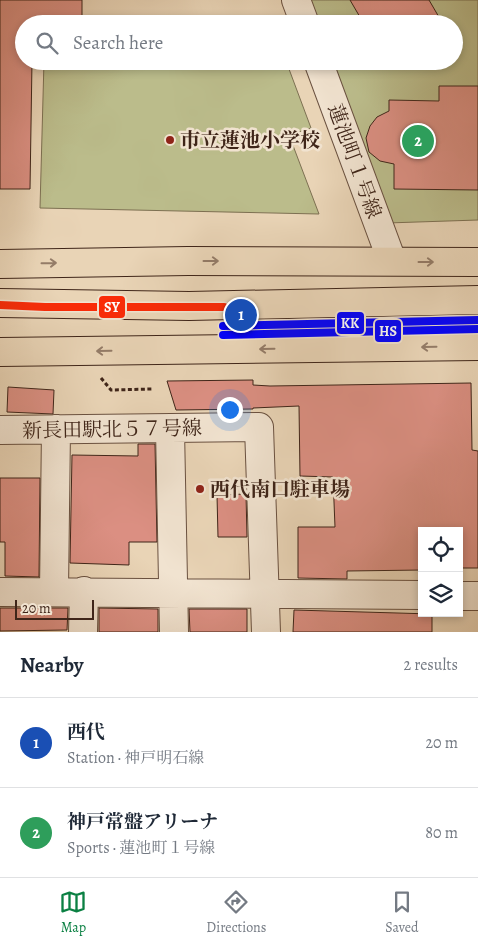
<!DOCTYPE html>
<meta charset="utf-8">
<style>
body{margin:0;font-family:Alegreya,"Noto Serif JP",serif;background:#f2f2f3;color:#1f2937}
.controls{position:absolute;right:15px;bottom:15px;display:grid;overflow:hidden;border-radius:0px;box-shadow:0 2px 8px #0003}
.controls button{width:45px;height:45px;display:grid;place-items:center;padding:0;border:0;border-bottom:1px solid #e0e1e3;background:#fff;color:#1f2937;font:25px sans-serif}
.scale{position:absolute;left:15px;bottom:12px;width:79px;box-sizing:border-box;padding-left:5px;border:2px solid #3f2519;border-top:0;font-size:14px;line-height:18px;white-space:nowrap;color:#3f2519;-webkit-text-stroke:4px #f1e3d0;paint-order:stroke}
.you{position:absolute;left:229px;top:409px;width:18px;height:18px;margin:-12px;border:4px solid #fff;border-radius:50%;background:#1a73e8;box-shadow:0 0 0 8px #1a73e833}
.badge{display:grid;place-items:center;width:32px;height:32px;border-radius:50%;background:#0b8043;color:#fff;font-size:16px;font-weight:700}
.pin{position:absolute;translate:-50% -50%;border:2px solid #fff;box-shadow:0 1px 5px #0006}
.list{margin:0;padding:0;list-style:none}
h2{display:flex;justify-content:space-between;align-items:center;height:65px;margin:0;padding:0 20px;font-size:21px}
h2 small{font-size:16px;font-weight:400;color:#747a83}
.list li{display:grid;grid-template-columns:32px 1fr auto;gap:15px;align-items:center;box-sizing:border-box;height:90px;padding:0 20px;border-top:1px solid #e0e1e3}
.list b{display:block;font-size:19px;white-space:nowrap}
.list p{margin:0;font-size:16px;white-space:nowrap;color:#747a83}
.list em{font-size:16px;font-style:normal;color:#747a83}
.icon{flex:none;width:28px;height:28px;fill:none;stroke:currentColor;stroke-width:2;stroke-linecap:round;stroke-linejoin:round}
.map{position:relative;flex:none;width:478px;height:632px;overflow:hidden}
.search{position:absolute;background:#fff;box-shadow:0 2px 8px #0003;left:15px;right:15px;top:15px;height:55px;display:flex;align-items:center;gap:12px;box-sizing:border-box;padding:0 18px;border-radius:28px;color:#747a83;font-size:19px}
.sheet{height:245px;background:#fff}
nav{display:flex;justify-content:space-around;align-items:center;box-sizing:border-box;height:70px;border-top:1px solid #e0e1e3;background:#fff;font-size:14px;color:#747a83}
nav a{display:grid;justify-items:center;gap:2px}
nav .on{color:#0b8043}
.map>svg:first-child{display:block}
.green{fill:#bbbc8b;stroke:#7d7052}
.building{fill:#db8f82;stroke:#3f2519}
.lines{fill:none;stroke-linecap:round;stroke-linejoin:round}
.street-casing{stroke:#6a5140;stroke-width:30}
.primary-casing{stroke:#3f2519;stroke-width:30}
.path{stroke:#3f2519;stroke-width:3;stroke-dasharray:4 2.5;stroke-linecap:butt}
.street{stroke:#f1e3d0;stroke-width:28}
.primary{stroke:#e9d4b6;stroke-width:28}
.rail-1-casing{stroke:#f1e3d0;stroke-width:11}
.rail-2-casing{stroke:#f1e3d0;stroke-width:11}
.rail-3-casing{stroke:#f1e3d0;stroke-width:11}
.rail-1{stroke:#00f;stroke-width:8}
.rail-2{stroke:#00f;stroke-width:8}
.rail-3{stroke:#fa2b08;stroke-width:8}
.oneway{stroke:#947c68}
.poi-dot{fill:#8f2418;stroke:#f1e3d0;stroke-width:2}
.labels{text-anchor:middle;stroke-width:5;stroke-linejoin:round;paint-order:stroke}
.poi-label{font-size:20px;font-weight:bold;fill:#3f2519;stroke:#f1e3d0;text-anchor:start}
.street-label{font-size:20px;fill:#3f2519;stroke:#f1e3d0}
.line-badge{stroke:#f1e3d0;stroke-width:2}
.badge-label{font-size:14px;text-anchor:middle;font-weight:bold;fill:#fff}
</style>
<div class="map">
<svg width="478" height="632" viewBox="0 0 478 632">
<rect width="100%" height="100%" fill="#e9d4b6"/>
<filter id="stains"><feTurbulence type="fractalNoise" baseFrequency=".004" numOctaves="4"/><feColorMatrix values="0 0 0 0 .2 0 0 0 0 .09 0 0 0 0 .02 0 0 0 .5 -.17"/></filter>
<radialGradient id="worn" r=".72"><stop offset=".6" stop-color="#630" stop-opacity="0"/><stop offset="1" stop-color="#630" stop-opacity=".3"/></radialGradient>
<path class="green" d="M307,0H478V220L387,223L329,61H454V24H315Z
M44,61H286L311,128L289,135L319,214L40,208Z"/>
<path class="building" d="M0,0H82V24H24V61H32L30,189H0Z
M350,0H429L443,24H364Z
M439,86H478V190L394,189V164L380,161L369,152L366,138L370,126L377,117L389,111V100L439,101Z
M253,380V385L270,386L471,383L472,450L478,451V568H459V531H422V570L347,571V579L298,578V527H335L333,477L300,476L299,406L253,408V409L176,410L167,381Z
M8,387L54,390L53,414L7,412Z
M138,444H155L157,542H129V565L70,563L72,455L138,456Z
M0,478H40L39,577L5,576V542H0Z
M246,494L247,537H218L217,495Z
M0,608H68L67,630L0,631Z
M99,608L158,609V632H99Z
M189,609H247V632H190Z
M294,610L432,614V632H293Z"/>
<g class="lines">
<defs>
<path id="street" d="M296,0L305,24
M318,61L392,261
M170,429L174,632
M0,430L259,427L266,632
M54,591L56,429
M0,592L422,595
M459,596H478
M83,632L84,591"/>
<path id="primary" d="M0,264L188,261L478,262
M0,303L189,306L478,300
M0,352L478,346"/>
</defs>
<use href="#street" class="street-casing"/>
<use href="#primary" class="primary-casing"/>
<path class="path" d="M101,378L111,390L152,389"/>
<use href="#street" class="street"/>
<use href="#primary" class="primary"/>
<defs>
<path id="rail-1" d="M223,326L478,320"/>
<path id="rail-2" d="M223,335L478,329"/>
<path id="rail-3" d="M0,305L45,307H224"/>
</defs>
<use href="#rail-1" class="rail-1-casing"/>
<use href="#rail-2" class="rail-2-casing"/>
<use href="#rail-3" class="rail-3-casing"/>
<use href="#rail-1" class="rail-1"/>
<use href="#rail-2" class="rail-2"/>
<use href="#rail-3" class="rail-3"/>
</g>
<defs><path id="oneway-shaft" d="M-6 0H5M1.5-3L5.5 0L1.5 3" fill="none" stroke-width="1.6" stroke-linecap="round" stroke-linejoin="round" transform="scale(1.25)"/></defs>
<g class="oneway">
<use href="#oneway-shaft" transform="translate(211 261)"/>
<use href="#oneway-shaft" transform="translate(426 262)"/>
<use href="#oneway-shaft" transform="translate(49 263) rotate(-1)"/>
<use href="#oneway-shaft" transform="translate(429 347) rotate(179)"/>
<use href="#oneway-shaft" transform="translate(267 349) rotate(179)"/>
<use href="#oneway-shaft" transform="translate(104 351) rotate(179)"/>
</g>
<g class="poi-dot">
<circle cx="170" cy="140" r="5"/>
<circle cx="200" cy="489" r="5"/>
</g>
<g class="labels">
<g class="poi-label">
<text x="180" y="147">市立蓮池小学校</text>
<text x="210" y="496">西代南口駐車場</text>
</g>
<g class="street-label">
<text transform="translate(355 161) rotate(70)" y="7">蓮池町１号線</text>
<text transform="translate(112 429) rotate(-1)" y="7">新長田駅北５７号線</text>
</g>
</g>
<g class="line-badge">
<rect x="98" y="295" width="28" height="24" rx="5" fill="#fa2b08"/>
<rect x="336" y="311" width="29" height="24" rx="5" fill="#00f"/>
<rect x="374" y="319" width="28" height="24" rx="5" fill="#00f"/>
</g>
<g class="badge-label">
<text x="112" y="312">SY</text>
<text x="350" y="328">KK</text>
<text x="388" y="336">HS</text>
</g>
<rect width="100%" height="100%" filter="url(#stains)"/>
<rect width="100%" height="100%" fill="url(#worn)"/>
</svg>
<div class="controls">
<button><svg class="icon" aria-label="locate" viewBox="0 0 24 24"><circle cx="12" cy="12" r="6"/><path d="M12 2v4M12 18v4M2 12h4M18 12h4"/></svg></button>
<button><svg class="icon" aria-label="layers" viewBox="0 0 24 24"><path d="M12 4l9 5-9 5-9-5zM3 14l9 5 9-5"/></svg></button>
</div>
<div class="scale">20 m</div>
<div class="you"></div>
<div class="pin badge" style="left:241px;top:315px;background:#1a4fb4">1</div>
<div class="pin badge" style="left:418px;top:141px;background:#2e9e5b">2</div>
<div class="search"><svg class="icon" aria-label="search" viewBox="0 0 24 24"><circle cx="10" cy="10" r="6"/><path d="M15 15l6 6"/></svg>Search here</div>
</div>
<section class="sheet">
<h2>Nearby<small>2 results</small></h2>
<ul class="list">
<li><span class="badge" style="background:#1a4fb4">1</span><div><b>西代</b><p>Station · 神戸明石線</p></div><em>20 m</em></li>
<li><span class="badge" style="background:#2e9e5b">2</span><div><b>神戸常盤アリーナ</b><p>Sports · 蓮池町１号線</p></div><em>80 m</em></li>
</ul>
</section>
<nav>
<a class="on"><svg class="icon" aria-label="map" viewBox="0 0 24 24"><path d="M3 6l6-2 6 2 6-2v14l-6 2-6-2-6 2zM9 4v14M15 6v14"/></svg>Map</a>
<a><svg class="icon" aria-label="directions" viewBox="0 0 24 24"><path d="M12 3l9 9-9 9-9-9zM9 14v-3h6M13 9l2 2-2 2"/></svg>Directions</a>
<a><svg class="icon" aria-label="saved" viewBox="0 0 24 24"><path d="M7 4h10v16l-5-4-5 4z"/></svg>Saved</a>
</nav>
